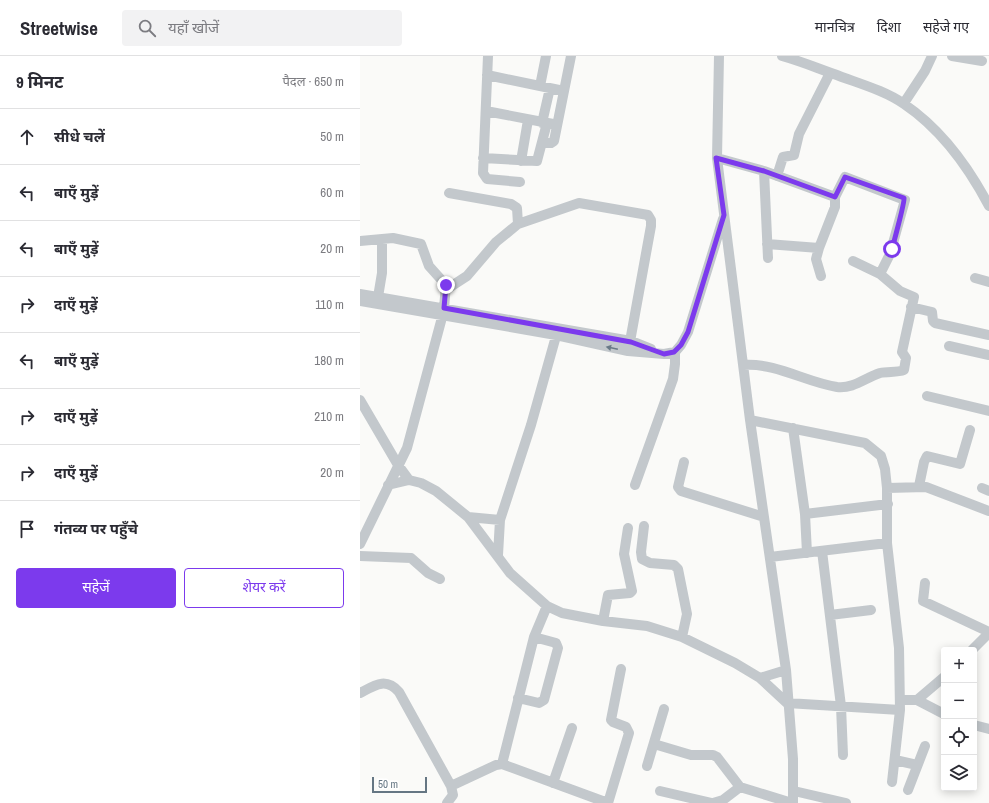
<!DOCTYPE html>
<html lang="hi">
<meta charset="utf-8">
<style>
body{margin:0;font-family:"Archivo Narrow","Noto Sans Devanagari",sans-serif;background:#f2f2f3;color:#2b2b33}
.controls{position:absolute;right:12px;bottom:12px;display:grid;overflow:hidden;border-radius:4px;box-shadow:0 2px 10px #0003}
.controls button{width:36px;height:36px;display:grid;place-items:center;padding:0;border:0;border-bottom:1px solid #e1e1e2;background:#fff;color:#2b2b33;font:20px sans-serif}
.scale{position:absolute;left:12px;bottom:10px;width:55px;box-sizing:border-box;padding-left:4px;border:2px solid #657683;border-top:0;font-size:11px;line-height:14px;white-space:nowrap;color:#657683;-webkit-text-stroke:3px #fff;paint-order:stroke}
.stop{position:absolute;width:12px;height:12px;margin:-9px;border:3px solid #7c3aed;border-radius:50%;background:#fff}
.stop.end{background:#7c3aed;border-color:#fff;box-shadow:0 1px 4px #0008}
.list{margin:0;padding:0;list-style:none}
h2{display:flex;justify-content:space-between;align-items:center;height:52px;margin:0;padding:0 16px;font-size:17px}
h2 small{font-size:13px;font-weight:400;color:#7c7c81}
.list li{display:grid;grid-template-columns:26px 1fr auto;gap:12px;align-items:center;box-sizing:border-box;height:56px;padding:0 16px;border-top:1px solid #e1e1e2}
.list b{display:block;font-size:15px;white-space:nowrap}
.list em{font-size:13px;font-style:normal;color:#7c7c81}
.actions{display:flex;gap:8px;padding:12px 16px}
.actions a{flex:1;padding:9px 0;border:1px solid #7c3aed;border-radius:4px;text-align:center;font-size:14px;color:#7c3aed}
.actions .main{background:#7c3aed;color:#fff}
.icon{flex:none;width:22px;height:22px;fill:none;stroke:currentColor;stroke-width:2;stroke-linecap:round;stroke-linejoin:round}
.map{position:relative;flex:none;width:629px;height:747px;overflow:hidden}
header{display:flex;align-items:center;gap:24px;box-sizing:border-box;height:56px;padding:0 20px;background:#fff;border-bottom:1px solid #e1e1e2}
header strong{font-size:19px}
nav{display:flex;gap:22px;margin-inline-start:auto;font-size:14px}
.search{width:280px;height:36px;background:#f2f2f3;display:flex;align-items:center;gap:10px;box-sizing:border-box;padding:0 14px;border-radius:4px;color:#7c7c81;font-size:15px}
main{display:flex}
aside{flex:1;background:#fff}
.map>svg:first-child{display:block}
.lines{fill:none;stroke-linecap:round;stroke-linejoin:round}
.minor{stroke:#c3c8cc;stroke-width:10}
.oneway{fill:#6a7a87}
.route{stroke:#7c3aed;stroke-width:5}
</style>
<header>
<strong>Streetwise</strong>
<div class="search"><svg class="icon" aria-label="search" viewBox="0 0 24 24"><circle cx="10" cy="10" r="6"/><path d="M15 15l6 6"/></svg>यहाँ खोजें</div>
<nav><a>मानचित्र</a><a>दिशा</a><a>सहेजे गए</a></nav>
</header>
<main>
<aside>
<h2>9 मिनट<small>पैदल · 650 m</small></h2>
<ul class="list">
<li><svg class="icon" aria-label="ahead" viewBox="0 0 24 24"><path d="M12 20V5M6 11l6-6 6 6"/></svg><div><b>सीधे चलें</b></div><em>50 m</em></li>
<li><svg class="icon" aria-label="left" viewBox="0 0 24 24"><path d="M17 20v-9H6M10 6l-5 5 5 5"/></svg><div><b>बाएँ मुड़ें</b></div><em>60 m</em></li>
<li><svg class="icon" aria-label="left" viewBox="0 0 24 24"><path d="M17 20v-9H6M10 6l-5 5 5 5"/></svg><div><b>बाएँ मुड़ें</b></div><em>20 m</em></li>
<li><svg class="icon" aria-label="right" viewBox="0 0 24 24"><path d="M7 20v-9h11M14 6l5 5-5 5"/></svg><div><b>दाएँ मुड़ें</b></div><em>110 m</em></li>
<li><svg class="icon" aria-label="left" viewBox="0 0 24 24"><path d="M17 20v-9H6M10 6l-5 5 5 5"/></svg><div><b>बाएँ मुड़ें</b></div><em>180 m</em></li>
<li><svg class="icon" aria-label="right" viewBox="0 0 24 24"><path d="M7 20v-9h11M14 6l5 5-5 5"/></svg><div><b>दाएँ मुड़ें</b></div><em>210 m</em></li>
<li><svg class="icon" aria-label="right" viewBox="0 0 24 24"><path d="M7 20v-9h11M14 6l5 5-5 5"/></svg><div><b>दाएँ मुड़ें</b></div><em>20 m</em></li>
<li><svg class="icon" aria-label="arrive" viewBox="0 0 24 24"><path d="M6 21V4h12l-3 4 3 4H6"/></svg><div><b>गंतव्य पर पहुँचे</b></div></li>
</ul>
<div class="actions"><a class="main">सहेजें</a><a>शेयर करें</a></div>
</aside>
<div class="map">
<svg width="629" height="747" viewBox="0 0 629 747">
<rect width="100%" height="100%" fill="#fafaf8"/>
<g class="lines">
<path class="minor" d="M128,0L123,117L127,123L160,126
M359,0L357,102L390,364L426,614L433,703V747
M422,0C440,5 457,12 474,18C497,27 524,34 544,48C581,73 609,112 629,150
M592,0L622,5
M127,19L204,35
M180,30L186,0
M544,47L565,15L572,0
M126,55L193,68
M182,67L190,32
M182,87H191L194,85L211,0
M123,102L177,105L187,67
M357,102L404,115L475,141V151L459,192L407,188
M161,105L168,64
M404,115L408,202
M417,120L423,101L434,99L439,78L470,17
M475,141L485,121L545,144L530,198L520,218
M158,168L219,147L288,159L291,164V170L269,291
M0,185L33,182L61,188L69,210L86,229L84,252
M459,192L456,203L461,220
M615,222L629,226
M87,233L107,220L136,186L158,168L157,152L151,148L89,137
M0,238L271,285L291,293
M18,241L22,217V183
M0,245L196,279L268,295L304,298L315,296L321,289L328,276L363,163
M551,251L572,256L573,265L575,267L629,279
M589,290L629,299
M384,309C417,307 445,326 477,331C493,333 505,322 520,317C528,315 537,317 544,314L546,302L542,296L554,241L540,235L520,218L493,205
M567,340L629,355
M0,344L38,409L49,424L61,427L76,435L108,461L150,517L187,550L202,557L243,565L287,570L322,581L375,607L400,622L427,647L540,654L539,592L527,487V432L525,413L521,400L505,387L390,364
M433,372L445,458L447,497
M324,406L318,431L321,435L404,461
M28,429L49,424
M275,429L313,323L315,308V296
M559,430L564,406L567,400L600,408L610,374
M527,432L566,431L629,455
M622,432L629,435
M445,458L528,448
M108,461L140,464
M284,470L281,496L282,503L290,507L314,509L318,513L327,558L322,581
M0,488L47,392L84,254
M462,495L481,650L483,699
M138,499L140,464L171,369L198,273
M0,500L51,502L68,517L80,523
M410,501L527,487
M565,527L563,545L629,576
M470,559L511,554
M243,565L248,539L270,537L272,535L264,498L268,472
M612,594L629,577
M400,622L426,614
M0,637C15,629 26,621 39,636L91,730L93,739L87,747
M158,642L179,647L184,644L198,592L196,587L174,581
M540,644H557L584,621
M557,644L584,658
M614,669L629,673
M294,688L331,699H353L357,701L380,731L432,747
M535,704L557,709
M142,708L174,581L187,550
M287,710L304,653
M532,726L540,654
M193,727L212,672
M91,730L136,709L142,708L248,747
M548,734L565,690
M300,735L352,747
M434,735L486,747
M248,747L269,677L266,671L253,666L251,664L261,613
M353,747L363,744L380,731"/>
</g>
<defs><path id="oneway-solid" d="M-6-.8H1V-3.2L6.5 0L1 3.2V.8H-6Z"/></defs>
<use class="oneway" href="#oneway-solid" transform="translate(252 292) rotate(-168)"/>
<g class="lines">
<path class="route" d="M86,229L84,252L271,286L304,298L314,296L321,289L328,276L364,159L356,102L404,115L475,141L485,121L544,142C545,146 534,185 532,193"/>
</g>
</svg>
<div class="controls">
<button>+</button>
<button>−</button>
<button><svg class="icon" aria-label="locate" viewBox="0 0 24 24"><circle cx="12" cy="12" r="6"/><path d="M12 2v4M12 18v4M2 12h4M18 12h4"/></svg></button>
<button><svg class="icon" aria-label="layers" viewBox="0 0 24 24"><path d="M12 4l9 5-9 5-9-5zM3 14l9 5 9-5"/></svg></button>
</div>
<div class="scale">50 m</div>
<div class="stop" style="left:532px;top:193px"></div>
<div class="stop end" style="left:86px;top:229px"></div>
</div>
</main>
